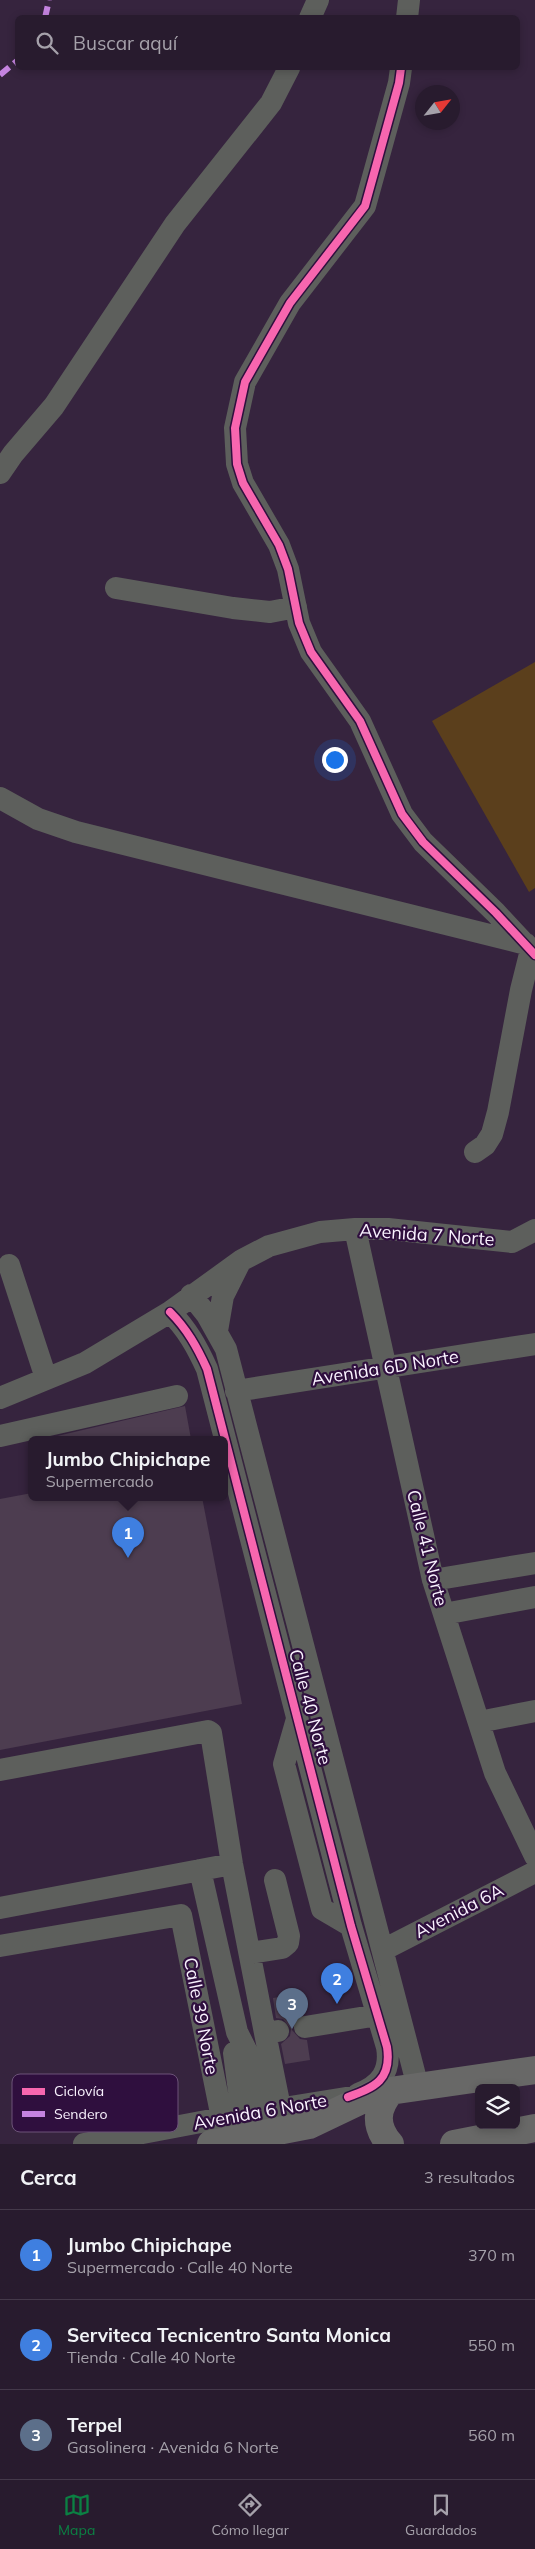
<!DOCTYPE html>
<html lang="es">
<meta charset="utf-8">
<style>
body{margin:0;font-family:Mulish,sans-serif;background:#302436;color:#f1f3f6}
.controls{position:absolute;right:15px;bottom:15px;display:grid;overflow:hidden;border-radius:8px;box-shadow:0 2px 8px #0003}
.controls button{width:45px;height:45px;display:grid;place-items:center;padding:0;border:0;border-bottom:1px solid #44394a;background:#281b2e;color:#f1f3f6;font:25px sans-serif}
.compass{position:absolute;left:415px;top:85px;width:45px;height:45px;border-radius:50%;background:#281b2e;box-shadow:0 2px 8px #0003;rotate:59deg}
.you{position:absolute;left:334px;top:759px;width:18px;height:18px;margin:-12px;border:4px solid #fff;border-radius:50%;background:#1a73e8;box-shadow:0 0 0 8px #1a73e833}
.badge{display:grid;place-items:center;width:32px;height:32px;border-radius:50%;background:#0b8043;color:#fff;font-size:16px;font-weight:700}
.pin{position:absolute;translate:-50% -41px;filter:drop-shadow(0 1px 2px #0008)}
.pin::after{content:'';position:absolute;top:26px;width:18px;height:15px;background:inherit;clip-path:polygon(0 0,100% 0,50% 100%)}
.popup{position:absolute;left:28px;top:1436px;width:200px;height:65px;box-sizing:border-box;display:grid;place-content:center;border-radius:8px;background:#281b2e;filter:drop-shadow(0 1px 4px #0005);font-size:16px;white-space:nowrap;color:#a5a1aa}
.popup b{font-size:19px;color:#f1f3f6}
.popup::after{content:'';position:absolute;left:50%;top:100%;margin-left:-10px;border:10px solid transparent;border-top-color:#281b2e}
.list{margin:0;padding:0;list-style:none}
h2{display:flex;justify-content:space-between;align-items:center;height:65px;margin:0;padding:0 20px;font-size:21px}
h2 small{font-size:16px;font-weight:400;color:#a5a1aa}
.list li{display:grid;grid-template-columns:32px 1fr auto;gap:15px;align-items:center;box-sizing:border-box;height:90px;padding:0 20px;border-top:1px solid #44394a}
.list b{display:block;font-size:19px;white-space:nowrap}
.list p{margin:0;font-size:16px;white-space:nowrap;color:#a5a1aa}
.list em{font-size:16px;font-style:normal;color:#a5a1aa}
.icon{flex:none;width:28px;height:28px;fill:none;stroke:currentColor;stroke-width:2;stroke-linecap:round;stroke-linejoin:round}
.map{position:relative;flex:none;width:535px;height:2144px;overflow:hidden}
.search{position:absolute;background:#281b2e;box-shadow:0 2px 8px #0003;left:15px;right:15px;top:15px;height:55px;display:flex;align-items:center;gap:12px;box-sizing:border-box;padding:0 18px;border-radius:8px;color:#a5a1aa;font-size:19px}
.sheet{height:335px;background:#281b2e}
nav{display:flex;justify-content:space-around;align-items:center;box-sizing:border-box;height:70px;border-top:1px solid #44394a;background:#281b2e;font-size:14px;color:#a5a1aa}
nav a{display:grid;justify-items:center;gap:2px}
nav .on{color:#0b8043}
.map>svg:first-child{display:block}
.green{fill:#5b3f1c}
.building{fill:#4d3d50}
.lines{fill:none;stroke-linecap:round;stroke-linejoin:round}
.minor{stroke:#5d5f5c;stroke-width:22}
.major{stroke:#686867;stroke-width:28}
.quiet{stroke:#c483df;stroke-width:6;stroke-dasharray:12 6;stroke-linecap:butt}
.cycleway-casing{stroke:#2f0f3e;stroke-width:11}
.cycleway{stroke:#f766af;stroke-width:8}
.labels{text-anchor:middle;stroke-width:4.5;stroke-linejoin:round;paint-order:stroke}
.street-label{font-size:18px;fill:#f9f2fe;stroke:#2f0f3e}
.key{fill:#2f0f3e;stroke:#6c5378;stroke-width:1}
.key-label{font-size:14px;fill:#f9f2fe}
</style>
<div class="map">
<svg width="535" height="2144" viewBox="0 0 535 2144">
<rect width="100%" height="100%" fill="#36243e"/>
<path class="green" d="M535,662V888L529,892L432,721Z"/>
<path class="building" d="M185,1406L191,1439H54L53,1437Z
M32,1493V1497H202L242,1704L0,1750V1499Z
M299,1994L303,2014L293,2022L292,2030L300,2039L307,2040L310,2060L285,2064L281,2044L290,2036L291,2029L283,2019L276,2018L273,1998Z"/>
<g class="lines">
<path class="minor" d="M310,18L318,0
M407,18L409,0
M401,68L399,83L365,206L290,303L245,382L235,428L237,464L243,483L279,545L288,569L299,623L311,652L360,721L402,814L423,842L496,913L535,955
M0,473L13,454L54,406L175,224L271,103L289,68
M116,588L233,608L270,612L296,607
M0,798L38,819L76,832L526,944
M475,1152L485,1145L492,1134L498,1112L521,990L531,950
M355,1229L433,1580L495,1773L535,1856
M9,1265L46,1378
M191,1295L207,1315L226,1349L418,2087
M170,1312C187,1329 197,1347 207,1369L351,1926L387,2047C391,2071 381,2085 358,2094
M217,1331L223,1296L239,1264
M236,1391L535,1344
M0,1398L85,1363L170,1312L242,1260L269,1246L320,1232L355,1229H388L512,1242L535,1230
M0,1436L177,1396
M433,1580L535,1563
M444,1614L535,1597
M297,1719L284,1764L322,1909L351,1926
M479,1722L535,1711
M0,1770L208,1731L211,1733L232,1864L265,2033
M200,1870L237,2032L246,2050L259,2111
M0,1908L232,1864
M0,1946L181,1915L222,2118
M383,1950L535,1872
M250,1953L282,1948L288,1943L289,1936L275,1880
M305,2027L378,2015
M278,2031L265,2033L283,2122
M234,2053L242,2114
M84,2144L222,2118L358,2096"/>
<path class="major" d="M211,2144L309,2125L376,2093L535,2070
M390,2144C374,2126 376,2108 391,2091
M454,2144L535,2128"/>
<path class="quiet" d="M45,18L49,0
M0,75L18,60"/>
<defs>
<path id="cycleway" d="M401,68L399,83L365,206L290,303L245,382L235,428L237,464L243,483L279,545L288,569L299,623L311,652L360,721L402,814L423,842L496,913L535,955
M170,1312C187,1329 197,1347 207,1369L351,1926L387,2047C392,2080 375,2087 348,2097"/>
</defs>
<use href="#cycleway" class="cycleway-casing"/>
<use href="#cycleway" class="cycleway"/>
</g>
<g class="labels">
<g class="street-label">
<text transform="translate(427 1235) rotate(4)" y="6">Avenida 7 Norte</text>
<text transform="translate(385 1368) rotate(-9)" y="6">Avenida 6D Norte</text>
<text transform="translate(427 1548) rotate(76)" y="6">Calle 41 Norte</text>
<text transform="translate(310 1707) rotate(75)" y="6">Calle 40 Norte</text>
<text transform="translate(459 1911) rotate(-27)" y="6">Avenida 6A</text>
<text transform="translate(201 2016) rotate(79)" y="6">Calle 39 Norte</text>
<text transform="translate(260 2112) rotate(-10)" y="6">Avenida 6 Norte</text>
</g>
</g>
<rect x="12" y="2074" width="166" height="58" rx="8" class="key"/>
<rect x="22" y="2088" width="23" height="7" fill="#f766af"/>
<rect x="22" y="2111" width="23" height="6" fill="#c483df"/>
<g class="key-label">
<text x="54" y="2096">Ciclovía</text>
<text x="54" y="2119">Sendero</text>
</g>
</svg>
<div class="controls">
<button><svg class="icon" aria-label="layers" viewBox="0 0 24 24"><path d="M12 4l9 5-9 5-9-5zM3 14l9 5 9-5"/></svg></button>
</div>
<svg class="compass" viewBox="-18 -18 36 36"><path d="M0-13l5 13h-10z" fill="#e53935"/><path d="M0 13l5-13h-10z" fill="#a5a1aa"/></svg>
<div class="you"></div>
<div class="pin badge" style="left:128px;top:1558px;background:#3f7fe0">1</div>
<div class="popup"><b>Jumbo Chipichape</b>Supermercado</div>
<div class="pin badge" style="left:337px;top:2004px;background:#3f7fe0">2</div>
<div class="pin badge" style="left:292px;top:2029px;background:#5c6f8a">3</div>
<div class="search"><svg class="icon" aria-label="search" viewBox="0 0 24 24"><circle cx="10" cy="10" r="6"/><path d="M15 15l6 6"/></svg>Buscar aquí</div>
</div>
<section class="sheet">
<h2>Cerca<small>3 resultados</small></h2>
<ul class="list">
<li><span class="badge" style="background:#3f7fe0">1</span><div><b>Jumbo Chipichape</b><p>Supermercado · Calle 40 Norte</p></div><em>370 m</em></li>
<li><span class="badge" style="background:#3f7fe0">2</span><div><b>Serviteca Tecnicentro Santa Monica</b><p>Tienda · Calle 40 Norte</p></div><em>550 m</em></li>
<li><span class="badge" style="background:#5c6f8a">3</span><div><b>Terpel</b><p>Gasolinera · Avenida 6 Norte</p></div><em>560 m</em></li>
</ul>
</section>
<nav>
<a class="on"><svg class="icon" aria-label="map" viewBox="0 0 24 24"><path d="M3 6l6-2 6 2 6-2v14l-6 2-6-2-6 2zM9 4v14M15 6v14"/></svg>Mapa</a>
<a><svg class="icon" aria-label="directions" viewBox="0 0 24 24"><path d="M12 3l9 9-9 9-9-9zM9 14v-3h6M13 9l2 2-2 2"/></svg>Cómo llegar</a>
<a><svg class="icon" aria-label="saved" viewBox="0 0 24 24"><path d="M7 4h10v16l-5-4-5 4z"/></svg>Guardados</a>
</nav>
